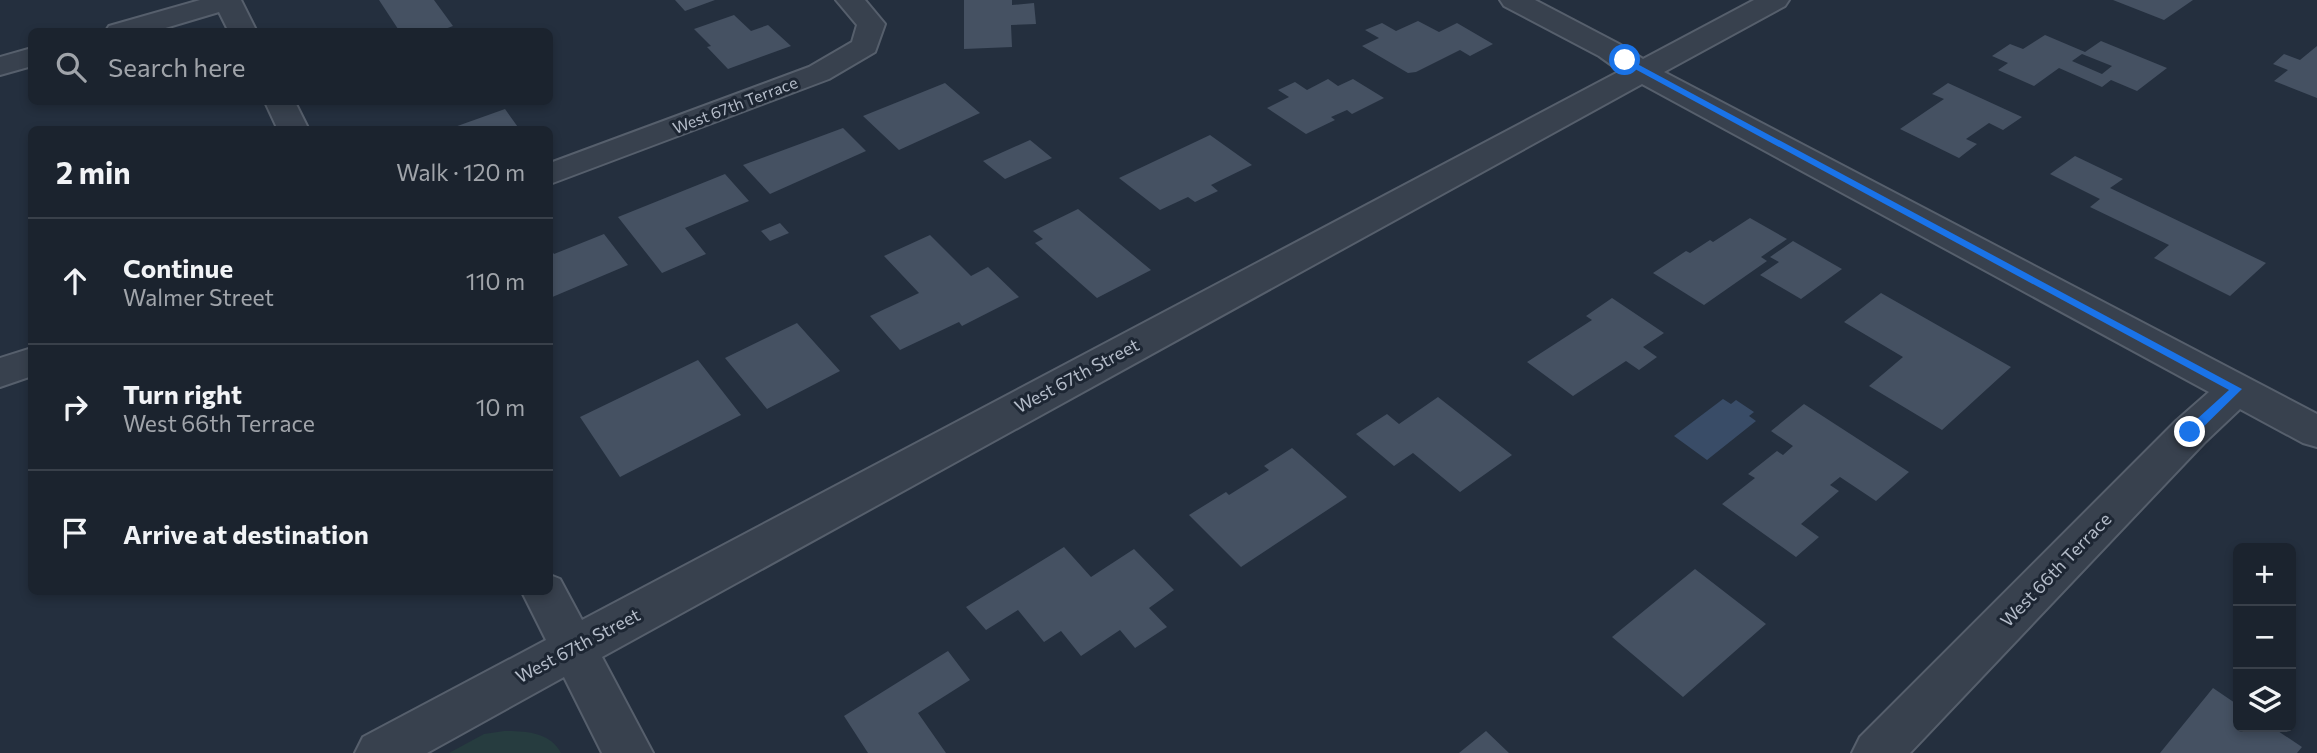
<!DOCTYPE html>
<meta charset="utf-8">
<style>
body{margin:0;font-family:Commissioner,sans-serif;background:#242b36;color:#f1f3f6}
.controls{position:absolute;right:21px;bottom:21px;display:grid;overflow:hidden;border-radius:10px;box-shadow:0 4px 10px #0003}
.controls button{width:63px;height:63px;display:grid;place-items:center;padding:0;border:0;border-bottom:2px solid #39404a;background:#1b232e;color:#f1f3f6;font:35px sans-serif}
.stop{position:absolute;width:21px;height:21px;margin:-16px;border:5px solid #1a73e8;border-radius:50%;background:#fff}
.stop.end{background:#1a73e8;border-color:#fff;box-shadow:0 2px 7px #0008}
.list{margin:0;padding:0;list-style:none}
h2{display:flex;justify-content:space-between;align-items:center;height:91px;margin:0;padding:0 28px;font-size:30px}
h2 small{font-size:23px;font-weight:400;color:#a0a4aa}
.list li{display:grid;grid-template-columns:46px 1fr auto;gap:21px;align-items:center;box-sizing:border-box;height:126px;padding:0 28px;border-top:2px solid #39404a}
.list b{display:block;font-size:26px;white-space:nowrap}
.list p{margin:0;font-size:23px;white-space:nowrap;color:#a0a4aa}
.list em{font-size:23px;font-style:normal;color:#a0a4aa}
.icon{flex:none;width:38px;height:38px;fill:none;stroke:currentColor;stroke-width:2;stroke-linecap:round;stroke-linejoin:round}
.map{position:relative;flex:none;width:2317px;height:753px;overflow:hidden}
.search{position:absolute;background:#1b232e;box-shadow:0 4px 10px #0003;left:28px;top:28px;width:525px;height:77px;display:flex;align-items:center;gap:18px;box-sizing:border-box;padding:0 24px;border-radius:10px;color:#a0a4aa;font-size:26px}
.panel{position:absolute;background:#1b232e;box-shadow:0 4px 10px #0003;left:28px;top:126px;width:525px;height:469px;border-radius:10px}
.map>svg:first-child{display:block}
.green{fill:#263c3f}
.water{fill:#394c67}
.building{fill:#455162;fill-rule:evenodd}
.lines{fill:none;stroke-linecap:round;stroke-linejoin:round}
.minor-casing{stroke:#565f6c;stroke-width:4}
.minor{fill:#38414e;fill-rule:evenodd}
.route{fill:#1a73e8}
.labels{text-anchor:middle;stroke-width:6;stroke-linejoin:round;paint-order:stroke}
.far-street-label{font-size:16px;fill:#b4bcc9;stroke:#1d2633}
.street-label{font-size:18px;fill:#b4bcc9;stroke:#1d2633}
</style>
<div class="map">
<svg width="2317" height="753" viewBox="0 0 2317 753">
<rect width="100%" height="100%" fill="#242f3e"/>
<path class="green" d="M504,731C526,731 550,732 561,753H449L484,734Z"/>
<path class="water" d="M1723,399L1731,404L1736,400L1754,412L1749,416L1756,421L1707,460L1674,436Z"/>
<path class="building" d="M379,0H434L453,26L437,32H400Z
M675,0H715L685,11Z
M964,0H1012V5L1034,3L1036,24L1011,25L1012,47L964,49Z
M2113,0H2193L2164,20Z
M734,15L751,31L768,25L791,46L728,69L707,47L711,46L694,29Z
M1418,21L1439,32L1457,23L1493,44L1470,56L1460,50L1416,72L1408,73L1362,46L1379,38L1365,30L1382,23L1396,31Z
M2045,35L2085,52L2101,41L2167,68L2137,91L2111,80L2102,87L2059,68L2034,86L1998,70L2008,63L1992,56L2010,44L2023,49ZM2082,54L2112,66L2102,74L2072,61Z
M2317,46V98L2274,81L2288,70L2273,64L2284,54L2300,60Z
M1328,79L1338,86L1353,79L1384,98L1352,114L1347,110L1331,117L1335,120L1306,134L1267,108L1289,97L1278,90L1295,82L1307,90Z
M945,83L980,113L899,150L863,116Z
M1948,83L2022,117L2003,130L1989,123L1966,139L1977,144L1959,158L1900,129L1944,99L1932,94Z
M505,109L520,130H449V129Z
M843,128L866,151L770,194L743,165Z
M1210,135L1252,165L1211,185L1218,191L1195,202L1188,197L1160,210L1119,178Z
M1030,140L1052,158L1005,179L983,161Z
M2075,156L2123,179L2110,188L2266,263L2230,296L2154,258L2169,245L2090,207L2100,199L2050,174Z
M725,174L749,201L685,228L706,254L662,273L618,217Z
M1078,209L1151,270L1097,298L1035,243L1043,239L1033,231Z
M1750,218L1787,239L1761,257L1767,261L1704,305L1653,273L1686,251L1690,253L1710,240L1713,242Z
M780,223L789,233L770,241L761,231Z
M604,234L628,265L550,298V248L554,254Z
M930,235L971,276L988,267L1019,297L962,326L959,322L900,350L870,316L919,293L884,256Z
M1793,241L1842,269L1801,299L1760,275L1779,262L1770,257Z
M1881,293L2011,367L1942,430L1869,386L1903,357L1844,322Z
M1612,298L1664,333L1643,347L1657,357L1639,370L1626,361L1573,396L1527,362L1592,320L1586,316Z
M797,323L840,371L767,409L725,358Z
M698,360L741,415L620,477L580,417Z
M1438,397L1512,455L1460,492L1413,453L1394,466L1356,434L1387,414L1399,424Z
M1804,404L1909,472L1876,501L1840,477L1830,485L1839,491L1801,524L1819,537L1796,557L1722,504L1755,478L1748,474L1777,451L1783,455L1793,446L1771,431Z
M1292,448L1347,497L1241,567L1189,515L1226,492L1229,495L1269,470L1264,466Z
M1064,547L1091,577L1134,549L1174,590L1149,608L1167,627L1135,648L1120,630L1081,656L1061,631L1044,642L1018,610L986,630L966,607Z
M1695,569L1766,624L1683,697L1612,637Z
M948,651L970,680L918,713L946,753H868L844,716Z
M2213,688L2238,705V727H2272L2302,747L2297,753H2160Z
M1486,731L1509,753H1459Z"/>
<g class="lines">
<defs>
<path id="minor" d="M200,0H241L257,32H229L219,12L152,32H105L109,26Z
M836,0H865L885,24L875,52L829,79L550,184V163L809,67L852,42L857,25Z
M1500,0H1535L1619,44L1643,59L1754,0H1789L1785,6L1664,72L2317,414V447L2303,443L2240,409L2204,443L1910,753H1852L1860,737L2176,421L2209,392L1642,84L602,657L653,753H602L564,677L427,753H355L363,737L546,640L522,592H550V575L560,579L582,620L1620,71L1599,56L1504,6Z
M32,48V66L0,75V57Z
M265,102H295L309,130H278Z
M32,348V376L0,387V358Z"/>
</defs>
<use href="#minor" class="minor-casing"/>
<use href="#minor" class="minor"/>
</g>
<path class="route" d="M1622,59H1628L2242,389L2194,436H2186V429L2229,390L1622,62Z"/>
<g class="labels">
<g class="far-street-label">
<text transform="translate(735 105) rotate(-21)" y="6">West 67th Terrace</text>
</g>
<g class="street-label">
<text transform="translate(1077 376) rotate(-28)" y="6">West 67th Street</text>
<text transform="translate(2056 570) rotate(-46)" y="6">West 66th Terrace</text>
<text transform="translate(578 646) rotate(-28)" y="6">West 67th Street</text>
</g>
</g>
</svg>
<div class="controls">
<button>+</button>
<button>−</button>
<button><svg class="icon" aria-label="layers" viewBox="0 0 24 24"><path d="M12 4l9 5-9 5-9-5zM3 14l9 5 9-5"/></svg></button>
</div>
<div class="stop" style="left:1625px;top:60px"></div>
<div class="stop end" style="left:2190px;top:432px"></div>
<div class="search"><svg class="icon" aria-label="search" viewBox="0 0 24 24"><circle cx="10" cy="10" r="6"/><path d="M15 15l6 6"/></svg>Search here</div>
<section class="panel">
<h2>2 min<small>Walk · 120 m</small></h2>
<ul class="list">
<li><svg class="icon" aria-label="ahead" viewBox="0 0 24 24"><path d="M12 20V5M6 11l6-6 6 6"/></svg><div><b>Continue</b><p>Walmer Street</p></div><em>110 m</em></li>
<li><svg class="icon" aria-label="right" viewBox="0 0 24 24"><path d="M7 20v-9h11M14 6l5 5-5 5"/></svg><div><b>Turn right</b><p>West 66th Terrace</p></div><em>10 m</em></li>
<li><svg class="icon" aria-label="arrive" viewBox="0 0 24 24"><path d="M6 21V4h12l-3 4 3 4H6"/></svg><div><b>Arrive at destination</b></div></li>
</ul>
</section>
</div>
